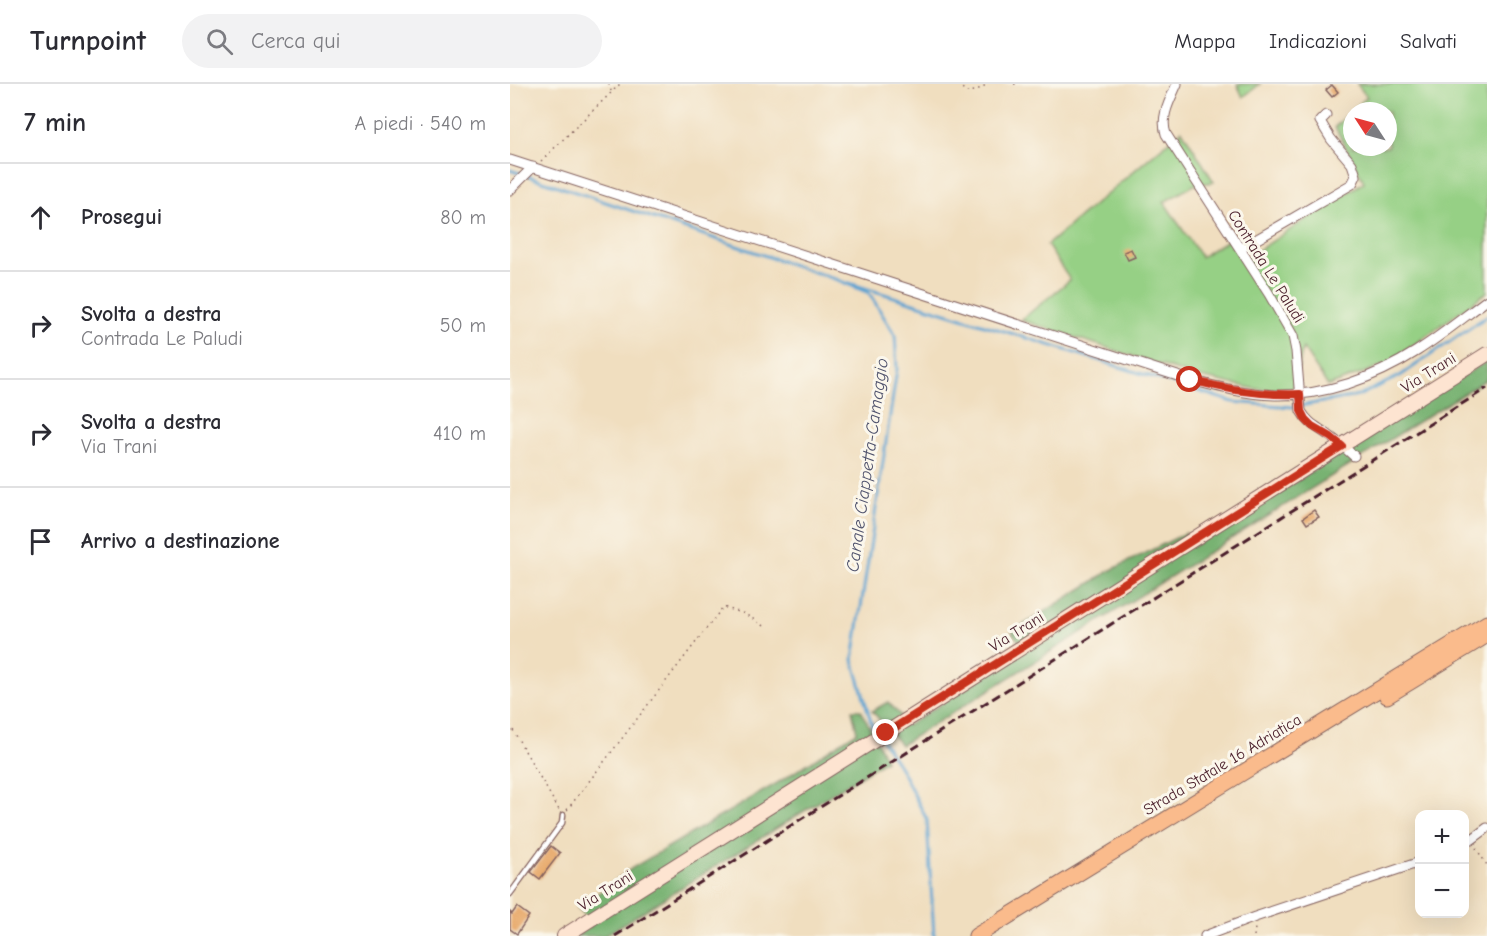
<!DOCTYPE html>
<html lang="it">
<meta charset="utf-8">
<style>
body{margin:0;font-family:"Comic Neue",sans-serif;background:#f2f2f3;color:#2b2b33}
.controls{position:absolute;right:18px;bottom:18px;display:grid;overflow:hidden;border-radius:12px;box-shadow:0 6px 24px #0002}
.controls button{width:54px;height:54px;display:grid;place-items:center;padding:0;border:0;border-bottom:2px solid #e1e1e2;background:#fff;color:#2b2b33;font:30px sans-serif}
.compass{position:absolute;left:833px;top:18px;width:54px;height:54px;border-radius:50%;background:#fff;box-shadow:0 6px 24px #0002;rotate:306deg}
.stop{position:absolute;width:18px;height:18px;margin:-14px;border:4px solid #c8321e;border-radius:50%;background:#fff}
.stop.end{background:#c8321e;border-color:#fff;box-shadow:0 2px 6px #0008}
.list{margin:0;padding:0;list-style:none}
h2{display:flex;justify-content:space-between;align-items:center;height:78px;margin:0;padding:0 24px;font-size:26px}
h2 small{font-size:20px;font-weight:400;color:#7c7c81}
.list li{display:grid;grid-template-columns:39px 1fr auto;gap:18px;align-items:center;box-sizing:border-box;height:108px;padding:0 24px;border-top:2px solid #e1e1e2}
.list b{display:block;font-size:22px;white-space:nowrap}
.list p{margin:0;font-size:20px;white-space:nowrap;color:#7c7c81}
.list em{font-size:20px;font-style:normal;color:#7c7c81}
.icon{flex:none;width:33px;height:33px;fill:none;stroke:currentColor;stroke-width:2;stroke-linecap:round;stroke-linejoin:round}
.map{position:relative;flex:none;width:977px;height:852px;overflow:hidden}
header{display:flex;align-items:center;gap:36px;box-sizing:border-box;height:84px;padding:0 30px;background:#fff;border-bottom:2px solid #e1e1e2}
header strong{font-size:28px}
nav{display:flex;gap:33px;margin-inline-start:auto;font-size:21px}
.search{width:420px;height:54px;background:#f2f2f3;display:flex;align-items:center;gap:15px;box-sizing:border-box;padding:0 21px;border-radius:33px;color:#7c7c81;font-size:22px}
main{display:flex}
aside{flex:1;background:#fff}
.map>svg:first-child{display:block}
.green{fill:#96d085;stroke:#707858;stroke-width:1.5;fill-rule:evenodd}
.forest{fill:#78b272;stroke:#61684e;stroke-width:1.5}
.lines{fill:none;stroke-linecap:round;stroke-linejoin:round}
.stream{stroke:#5aa2d1;stroke-width:3}
.building{fill:#e7a768}
.service-casing{stroke:#84625f;stroke-width:7}
.minor-casing{stroke:#84625f;stroke-width:11}
.secondary-casing{stroke:#84625f;stroke-width:16}
.trunk-casing{stroke:#84625f;stroke-width:17}
.path{stroke:#84625f;stroke-width:1.5;stroke-dasharray:1.5 4.5;stroke-linecap:butt}
.service{stroke:#fff;stroke-width:4.5}
.minor{stroke:#fff;stroke-width:9}
.secondary{stroke:#fde4d1;stroke-width:14}
.trunk{stroke:#fabb8c;stroke-width:15}
.rail{stroke:#4a1f2b;stroke-width:3;stroke-dasharray:9 4.5;stroke-linecap:butt}
.route{stroke:#c8321e;stroke-width:8}
.labels{text-anchor:middle;stroke-width:6;stroke-linejoin:round;paint-order:stroke}
.street-label{font-size:16px;fill:#4a1f2b;stroke:#fbf7ec}
.water-label{font-size:18px;font-style:italic;fill:#50536d;stroke:#fbf7ec}
</style>
<header>
<strong>Turnpoint</strong>
<div class="search"><svg class="icon" aria-label="search" viewBox="0 0 24 24"><circle cx="10" cy="10" r="6"/><path d="M15 15l6 6"/></svg>Cerca qui</div>
<nav><a>Mappa</a><a>Indicazioni</a><a>Salvati</a></nav>
</header>
<main>
<aside>
<h2>7 min<small>A piedi · 540 m</small></h2>
<ul class="list">
<li><svg class="icon" aria-label="ahead" viewBox="0 0 24 24"><path d="M12 20V5M6 11l6-6 6 6"/></svg><div><b>Prosegui</b></div><em>80 m</em></li>
<li><svg class="icon" aria-label="right" viewBox="0 0 24 24"><path d="M7 20v-9h11M14 6l5 5-5 5"/></svg><div><b>Svolta a destra</b><p>Contrada Le Paludi</p></div><em>50 m</em></li>
<li><svg class="icon" aria-label="right" viewBox="0 0 24 24"><path d="M7 20v-9h11M14 6l5 5-5 5"/></svg><div><b>Svolta a destra</b><p>Via Trani</p></div><em>410 m</em></li>
<li><svg class="icon" aria-label="arrive" viewBox="0 0 24 24"><path d="M6 21V4h12l-3 4 3 4H6"/></svg><div><b>Arrivo a destinazione</b></div></li>
</ul>
</aside>
<div class="map">
<svg width="977" height="852" viewBox="0 0 977 852">
<rect width="100%" height="100%" fill="#fbf7ec"/>
<filter id="ink" filterUnits="userSpaceOnUse"><feTurbulence type="fractalNoise" baseFrequency=".0167" numOctaves="2"/><feDisplacementMap in="SourceGraphic" scale="12" xChannelSelector="R" yChannelSelector="G"/><feConvolveMatrix kernelMatrix="1 2 1 2 8 2 1 2 1" color-interpolation-filters="sRGB"/></filter>
<filter id="wash" filterUnits="userSpaceOnUse"><feTurbulence type="fractalNoise" baseFrequency=".008" numOctaves="4" result="noise"/><feDisplacementMap in="SourceGraphic" scale="24" xChannelSelector="R" yChannelSelector="G"/><feGaussianBlur stdDeviation="1.35" result="paint"/><feColorMatrix in="noise" values="0 0 0 0 0 0 0 0 0 0 0 0 0 0 0 0 0 1.4 0 .05"/><feComposite in="paint" operator="in"/></filter>
<g filter="url(#wash)">
<rect width="100%" height="100%" fill="#f0debf"/>
<path class="green" d="M727,0H750L733,13Z
M847,0H977V208L877,280L818,302L793,264L783,305H746L681,291L511,236L560,196L537,161L672,46L704,98L684,101L654,118L691,173L719,155L733,176L854,98L825,43L857,13ZM842,27H878V63H842Z"/>
<path class="forest" d="M977,277V295L391,661L362,627L378,618L390,631L397,642L515,566L502,548L603,485L676,449L684,462Z
M342,626H351L376,676L94,852H66L81,842L75,831L67,823L97,803L122,784L269,698L347,648Z"/>
<g class="lines">
<path class="stream" d="M0,86L328,196L359,209L385,251L387,285L343,576L362,641L368,650
M339,199L723,318L783,323L848,312L890,292L977,232
M372,656L392,687L417,736L424,852"/>
</g>
<g id="blocks">
<path class="building" d="M822,1L828,8L822,13L816,6Z
M621,165L625,173L618,176L614,168Z
M804,426L809,433L797,440L793,434Z
M41,762L50,769L30,795L21,788Z
M7,823L19,832L7,850L0,845V828L2,830Z"/>
</g>
</g>
<g filter="url(#ink)">
<use href="#blocks" fill-opacity="0" stroke="#84625f" stroke-width="1.5"/>
<g class="lines">
<defs>
<path id="service" d="M0,810L52,739L53,731"/>
<path id="minor" d="M667,0C660,16 650,33 656,50L759,210L783,252L786,267L791,327C799,341 808,343 821,353C829,359 836,365 844,372
M0,76L680,296C708,303 736,310 765,311C815,312 865,294 907,267C931,252 954,233 977,216
M0,106L23,83
M730,165L842,100L846,92L842,80L821,55L810,37L816,31
M954,759L961,756L977,744
M695,852L745,833L910,778"/>
<path id="secondary" d="M54,852L977,270"/>
<path id="trunk" d="M877,612L977,551
M466,852L977,539"/>
</defs>
<use href="#service" class="service-casing"/>
<use href="#minor" class="minor-casing"/>
<use href="#secondary" class="secondary-casing"/>
<use href="#trunk" class="trunk-casing"/>
<path class="path" d="M99,0L101,7
M448,0L456,8L465,7L478,0
M504,0H507
M31,77L110,0
M0,641L49,726
M57,726L213,523L235,530L256,543
M966,764L977,781
M744,852L745,844"/>
<use href="#service" class="service"/>
<use href="#minor" class="minor"/>
<use href="#secondary" class="secondary"/>
<use href="#trunk" class="trunk"/>
<path class="rail" d="M105,852L977,304"/>
</g>
</g>
<g class="lines" filter="url(#ink)">
<path class="route" d="M376,649L832,362L821,353L802,342L795,335L791,327L790,310C750,312 718,305 680,296"/>
</g>
<g class="labels">
<g class="street-label">
<text transform="translate(757 182) rotate(58)" y="6">Contrada Le Paludi</text>
<text transform="translate(918 288) rotate(-32)" y="6">Via Trani</text>
<text transform="translate(506 547) rotate(-32)" y="6">Via Trani</text>
<text transform="translate(712 680) rotate(-31)" y="6">Strada Statale 16 Adriatica</text>
<text transform="translate(95 806) rotate(-32)" y="6">Via Trani</text>
</g>
<g class="water-label">
<text transform="translate(357 381) rotate(-82)" y="6">Canale Ciappetta-Camaggio</text>
</g>
</g>
</svg>
<div class="controls">
<button>+</button>
<button>−</button>
</div>
<svg class="compass" viewBox="-18 -18 36 36"><path d="M0-13l5 13h-10z" fill="#e53935"/><path d="M0 13l5-13h-10z" fill="#7c7c81"/></svg>
<div class="stop" style="left:680px;top:296px"></div>
<div class="stop end" style="left:376px;top:649px"></div>
</div>
</main>
